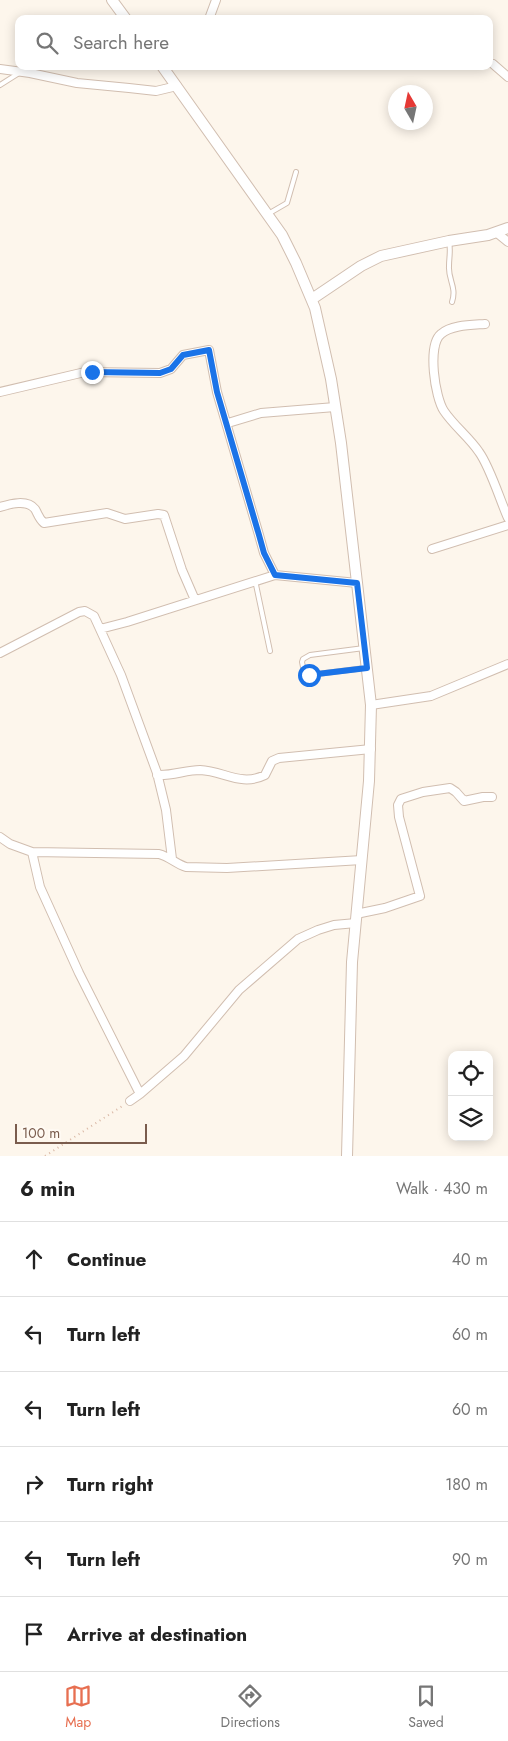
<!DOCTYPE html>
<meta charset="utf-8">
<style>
body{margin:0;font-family:Jost,sans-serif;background:#f2f2f2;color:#222}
.controls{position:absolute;right:15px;bottom:15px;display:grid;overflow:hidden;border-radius:10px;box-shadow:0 2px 12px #0003}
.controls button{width:45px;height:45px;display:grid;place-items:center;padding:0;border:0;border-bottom:1px solid #e0e0e0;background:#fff;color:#222;font:25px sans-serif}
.compass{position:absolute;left:388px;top:85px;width:45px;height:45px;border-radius:50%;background:#fff;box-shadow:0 2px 12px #0003;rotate:351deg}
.scale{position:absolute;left:15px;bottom:12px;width:132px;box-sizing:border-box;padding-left:5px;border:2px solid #7a5c4d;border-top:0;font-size:14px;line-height:18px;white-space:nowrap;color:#7a5c4d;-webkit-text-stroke:4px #fffaf3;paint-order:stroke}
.stop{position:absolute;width:15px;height:15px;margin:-11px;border:4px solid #1a73e8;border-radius:50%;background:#fff}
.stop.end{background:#1a73e8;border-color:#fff;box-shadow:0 1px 5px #0008}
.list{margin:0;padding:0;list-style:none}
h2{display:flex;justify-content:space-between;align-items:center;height:65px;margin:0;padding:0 20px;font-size:21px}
h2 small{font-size:16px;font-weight:400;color:#767676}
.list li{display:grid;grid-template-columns:32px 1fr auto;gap:15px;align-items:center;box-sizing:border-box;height:75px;padding:0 20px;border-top:1px solid #e0e0e0}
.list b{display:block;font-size:19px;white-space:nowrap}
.list em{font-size:16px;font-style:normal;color:#767676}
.icon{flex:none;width:28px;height:28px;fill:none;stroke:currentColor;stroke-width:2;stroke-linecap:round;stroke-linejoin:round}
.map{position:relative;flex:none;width:508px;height:1156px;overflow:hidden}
.search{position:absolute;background:#fff;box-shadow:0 2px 12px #0003;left:15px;right:15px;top:15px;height:55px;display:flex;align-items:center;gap:12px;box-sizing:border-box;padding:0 18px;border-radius:10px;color:#767676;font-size:19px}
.sheet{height:515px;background:#fff}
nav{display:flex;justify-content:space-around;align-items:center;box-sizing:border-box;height:70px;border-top:1px solid #e0e0e0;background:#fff;font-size:14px;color:#767676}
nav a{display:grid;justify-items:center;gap:2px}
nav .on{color:#e76f51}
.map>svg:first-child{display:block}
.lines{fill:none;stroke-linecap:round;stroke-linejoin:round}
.service-casing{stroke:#d1beb0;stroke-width:6}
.minor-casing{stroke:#d1beb0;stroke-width:10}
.tertiary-casing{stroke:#d1beb0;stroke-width:12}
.path{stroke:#d9b8a5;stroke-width:2;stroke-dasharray:1 4;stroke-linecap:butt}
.service{stroke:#fff;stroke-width:4}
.minor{stroke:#fff;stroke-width:8}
.tertiary{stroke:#fff;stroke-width:10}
.route{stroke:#1a73e8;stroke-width:6}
</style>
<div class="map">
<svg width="508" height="1156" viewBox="0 0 508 1156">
<rect width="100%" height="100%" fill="#fdf6ec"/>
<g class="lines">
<defs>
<path id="service" d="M0,85L19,73
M268,214L287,203L296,172
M449,241C451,251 449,257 449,266C448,280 457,287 452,302
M255,580L270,651
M364,648L310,655L303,659L302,662L304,672L309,675L365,668"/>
<path id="minor" d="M209,19L216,0
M493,64L508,77
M0,69L30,73L77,83L129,88L156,91L177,86
M497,233L508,242
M485,324C471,325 451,325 441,334C427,345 435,398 444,411C454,426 469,437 479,452C490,467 500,500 508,518
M0,392L85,372L160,373L171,369L183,355L209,350L217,392L259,535L264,553L275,575
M228,423L261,413L335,407
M0,507C10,504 27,499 35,509C38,514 39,519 44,523L107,513L125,519L158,514L164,515L182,570L195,600
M432,549L508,525
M100,629L127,622L275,575L357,583
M0,653L79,612L85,611L94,616L121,675L157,773L166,810L172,859
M371,705L431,696L508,664
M157,775C172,776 186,770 200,770C224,771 241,787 265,775L272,761L279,758L371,749
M0,837L10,844L32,852L159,854C170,857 176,864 186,867L227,868L362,860
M32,852L40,887L79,973L140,1094
M356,914L385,908L420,896L399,817L398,805L401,799L423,792L450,788L456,792L464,801L483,797H492
M130,1101L140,1094L184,1056L239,990L298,939L318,930L334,925L356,923"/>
<path id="tertiary" d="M112,0L126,19
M162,66L282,235L296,263L315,308L331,379L341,443L371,705L369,781L352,962L347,1156
M312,299L361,266L381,256L449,241L488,235L508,228"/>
</defs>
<use href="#service" class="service-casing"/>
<use href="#minor" class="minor-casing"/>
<use href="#tertiary" class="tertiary-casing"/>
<path class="path" d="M45,1156L124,1105"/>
<use href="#service" class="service"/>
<use href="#minor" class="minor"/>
<use href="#tertiary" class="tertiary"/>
</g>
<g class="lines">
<path class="route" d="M92,372L160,373L171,369L183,355L209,350L217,392L259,535L264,553L275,575L357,583L367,668L309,675"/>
</g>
</svg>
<div class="controls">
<button><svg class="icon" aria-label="locate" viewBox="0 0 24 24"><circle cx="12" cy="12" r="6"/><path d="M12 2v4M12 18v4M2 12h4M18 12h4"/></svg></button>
<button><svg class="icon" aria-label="layers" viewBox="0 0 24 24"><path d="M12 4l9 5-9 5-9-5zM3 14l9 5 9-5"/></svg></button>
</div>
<svg class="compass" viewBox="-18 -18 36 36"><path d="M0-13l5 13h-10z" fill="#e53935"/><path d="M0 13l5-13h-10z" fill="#767676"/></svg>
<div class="scale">100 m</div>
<div class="stop" style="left:309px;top:675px"></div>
<div class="stop end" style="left:92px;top:372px"></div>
<div class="search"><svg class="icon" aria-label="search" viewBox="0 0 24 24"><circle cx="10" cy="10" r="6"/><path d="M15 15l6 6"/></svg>Search here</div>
</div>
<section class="sheet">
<h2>6 min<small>Walk · 430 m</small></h2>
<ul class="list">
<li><svg class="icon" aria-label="ahead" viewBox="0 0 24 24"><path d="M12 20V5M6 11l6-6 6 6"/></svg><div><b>Continue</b></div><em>40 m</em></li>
<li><svg class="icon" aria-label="left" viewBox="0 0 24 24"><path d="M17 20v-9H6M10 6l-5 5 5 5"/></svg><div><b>Turn left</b></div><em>60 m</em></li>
<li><svg class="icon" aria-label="left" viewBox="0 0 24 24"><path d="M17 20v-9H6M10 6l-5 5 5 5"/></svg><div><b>Turn left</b></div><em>60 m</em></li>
<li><svg class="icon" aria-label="right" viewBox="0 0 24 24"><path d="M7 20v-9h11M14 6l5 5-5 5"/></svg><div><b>Turn right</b></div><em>180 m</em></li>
<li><svg class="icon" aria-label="left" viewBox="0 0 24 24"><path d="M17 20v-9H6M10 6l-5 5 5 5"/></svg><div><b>Turn left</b></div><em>90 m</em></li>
<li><svg class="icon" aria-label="arrive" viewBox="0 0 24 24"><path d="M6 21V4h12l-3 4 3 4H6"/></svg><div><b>Arrive at destination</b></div></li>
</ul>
</section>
<nav>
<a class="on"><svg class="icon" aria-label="map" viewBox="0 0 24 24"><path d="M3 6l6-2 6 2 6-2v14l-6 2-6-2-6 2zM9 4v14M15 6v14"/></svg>Map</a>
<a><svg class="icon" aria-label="directions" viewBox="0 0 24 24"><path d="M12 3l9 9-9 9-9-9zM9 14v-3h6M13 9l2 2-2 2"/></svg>Directions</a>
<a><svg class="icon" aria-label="saved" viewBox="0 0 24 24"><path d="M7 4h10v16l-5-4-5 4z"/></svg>Saved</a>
</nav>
